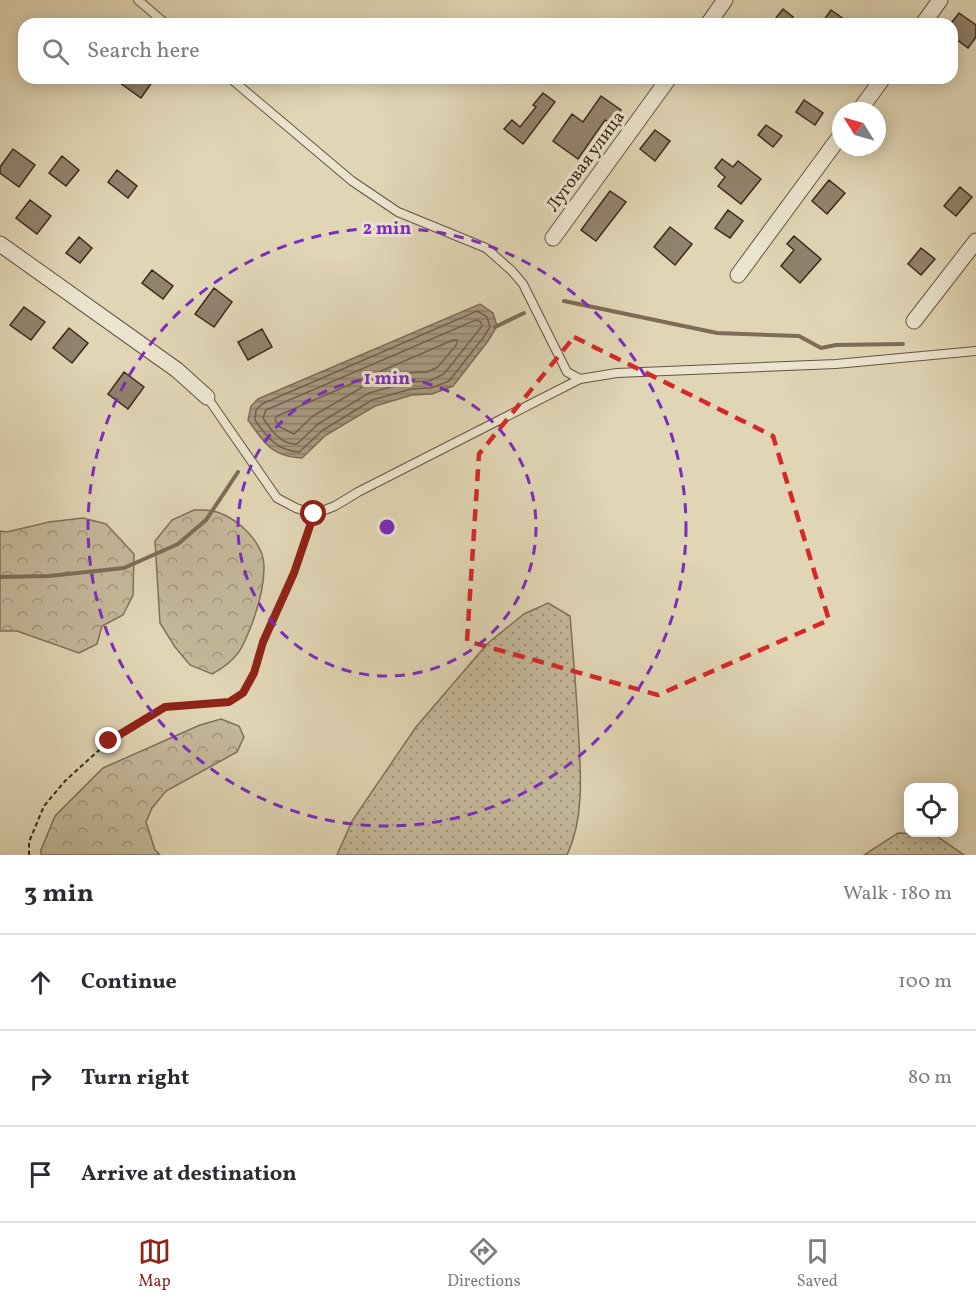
<!DOCTYPE html>
<meta charset="utf-8">
<style>
body{margin:0;font-family:Vollkorn,serif;background:#f2f2f3;color:#2b2b33}
.controls{position:absolute;right:18px;bottom:18px;display:grid;overflow:hidden;border-radius:12px;box-shadow:0 3px 15px #0003}
.controls button{width:54px;height:54px;display:grid;place-items:center;padding:0;border:0;border-bottom:2px solid #e1e1e2;background:#fff;color:#2b2b33;font:30px sans-serif}
.compass{position:absolute;left:832px;top:102px;width:54px;height:54px;border-radius:50%;background:#fff;box-shadow:0 3px 15px #0003;rotate:307deg}
.stop{position:absolute;width:18px;height:18px;margin:-14px;border:4px solid #8f2418;border-radius:50%;background:#fff}
.stop.end{background:#8f2418;border-color:#fff;box-shadow:0 2px 6px #0008}
.list{margin:0;padding:0;list-style:none}
h2{display:flex;justify-content:space-between;align-items:center;height:78px;margin:0;padding:0 24px;font-size:26px}
h2 small{font-size:20px;font-weight:400;color:#7c7c81}
.list li{display:grid;grid-template-columns:39px 1fr auto;gap:18px;align-items:center;box-sizing:border-box;height:96px;padding:0 24px;border-top:2px solid #e1e1e2}
.list b{display:block;font-size:22px;white-space:nowrap}
.list em{font-size:20px;font-style:normal;color:#7c7c81}
.icon{flex:none;width:33px;height:33px;fill:none;stroke:currentColor;stroke-width:2;stroke-linecap:round;stroke-linejoin:round}
.map{position:relative;flex:none;width:976px;height:855px;overflow:hidden}
.search{position:absolute;background:#fff;box-shadow:0 3px 15px #0003;left:18px;right:18px;top:18px;height:66px;display:flex;align-items:center;gap:15px;box-sizing:border-box;padding:0 21px;border-radius:18px;color:#7c7c81;font-size:22px}
.sheet{height:366px;background:#fff}
nav{display:flex;justify-content:space-around;align-items:center;box-sizing:border-box;height:84px;border-top:2px solid #e1e1e2;background:#fff;font-size:16px;color:#7c7c81}
nav a{display:grid;justify-items:center;gap:3px}
nav .on{color:#8f2418}
.map>svg:first-child{display:block}
.grass{fill:url(#grass-dots);stroke:#80705c;stroke-width:1.5}
.forest{fill:url(#forest-crowns);stroke:#80705c;stroke-width:1.5}
.water{fill:url(#water-rules);stroke:#7d6c59;stroke-width:1.5}
.lines{fill:none;stroke-linecap:round;stroke-linejoin:round}
.shore{stroke:#726150;stroke-width:1.5}
.stream{stroke:#7d6c59;stroke-width:4}
.building{fill:#91826c;stroke:#3c281e;stroke-width:1.5}
.lane-casing{stroke:#655344;stroke-width:10}
.street-casing{stroke:#655344;stroke-width:17}
.path{stroke:#3c281e;stroke-width:2;stroke-dasharray:4.5 3;stroke-linecap:butt}
.lane{stroke:#ebe4ce;stroke-width:8}
.street{stroke:#ebe4ce;stroke-width:15}
.route{stroke:#8f2418;stroke-width:8}
.marked{fill:none;stroke:#d62828;stroke-width:4.5;stroke-dasharray:12 8;stroke-linejoin:round}
.ring{fill:none;stroke:#7b2cbf;stroke-width:3;stroke-dasharray:10 8}
.labels{text-anchor:middle;stroke-width:6;stroke-linejoin:round;paint-order:stroke}
.street-label{font-size:18px;fill:#3c281e;stroke:#ebe4ce}
.centre{fill:#7b2cbf;stroke:#ebe4ce;stroke-width:3}
.ring-label{font-size:18px;text-anchor:middle;font-weight:bold;fill:#7b2cbf;stroke:#ebe4ce;stroke-width:6;stroke-linejoin:round;paint-order:stroke}
</style>
<div class="map">
<svg width="976" height="855" viewBox="0 0 976 855">
<defs>
<pattern id="grass-dots" width="8" height="8" patternUnits="userSpaceOnUse" patternTransform="scale(1.5)"><rect width="8" height="8" fill="#c4b89a"/><path d="M2 2h.1M6 6h.1" fill="none" stroke="#a0967d" stroke-width="1.8" stroke-linecap="round"/></pattern>
<pattern id="forest-crowns" width="20" height="18" patternUnits="userSpaceOnUse" patternTransform="scale(1.5)"><rect width="20" height="18" fill="#c4b89a"/><path d="M2 6a3 3 0 1 1 6 0M12 15a3 3 0 1 1 6 0" fill="none" stroke="#a0967d"/></pattern>
<pattern id="water-rules" width="6" height="5" patternUnits="userSpaceOnUse" patternTransform="scale(1.5)"><rect width="6" height="5" fill="#a89a81"/><path d="M0 2.5h6" fill="none" stroke="#8a7e69"/></pattern>
</defs>
<rect width="100%" height="100%" fill="#e0d5b4"/>
<filter id="stains"><feTurbulence type="fractalNoise" baseFrequency=".00333" numOctaves="4"/><feColorMatrix values="0 0 0 0 .2 0 0 0 0 .09 0 0 0 0 .02 0 0 0 .5 -.17"/></filter>
<radialGradient id="worn" r=".72"><stop offset=".6" stop-color="#630" stop-opacity="0"/><stop offset="1" stop-color="#630" stop-opacity=".3"/></radialGradient>
<path class="grass" d="M548,603L570,616C573,652 576,687 578,723C580,765 586,815 567,855H337L352,821L416,727L488,643L524,614Z
M898,833L935,835L964,855H864Z"/>
<path class="forest" d="M194,510C201,510 210,509 217,512C238,519 265,543 264,568C264,587 259,604 253,621C243,648 238,660 212,674L190,665L175,647L160,623L155,541L172,520Z
M83,518L106,524L134,554L133,595L123,615L102,626L97,644L79,653L17,631H0V531L7,532L49,522Z
M221,719L239,726L244,737L237,752L166,791L152,808L146,822L155,850L160,855H41V850L55,816L103,768L200,725Z"/>
<path class="water" d="M480,304L493,313L497,326L488,341L453,386L432,394L412,395L375,406L326,435L302,458C272,457 264,443 248,420L251,406L258,399Z"/>
<g class="lines">
<path class="shore" d="M477,311L487,317L490,327L483,338L449,381L431,388L411,389L372,400L323,430L299,452C277,451 266,436 255,420L256,410L262,404Z
M476,320L481,322L482,326L444,374L429,381L409,382L369,393L318,424L297,444C281,445 271,430 263,418L266,410Z
M453,340H457V344L438,367L427,372L407,373L366,385L313,416L294,434L280,427L275,420L277,416Z"/>
<path class="stream" d="M564,301L717,333L799,336L821,348L836,345L903,344
M495,327L524,313
M0,577L49,576L124,568L178,544L206,520L238,472"/>
</g>
<path class="building" d="M783,9L793,17L788,24H771Z
M831,10L851,24H821Z
M959,13L976,25V37L968,48L952,36V22Z
M113,78H155L141,98Z
M543,93L555,102L523,144L504,129L512,120L520,127L536,107L533,105Z
M601,96L621,110L611,124L605,120L578,159L553,141L572,114L583,122Z
M804,100L823,113L815,125L796,112Z
M766,125L782,136L773,147L758,135Z
M655,130L670,141L655,161L640,149Z
M13,149L35,165L19,187L0,173V167Z
M62,156L79,170L66,186L49,173Z
M722,159L733,167L738,161L761,179L741,204L718,186L725,177L715,168Z
M117,170L137,186L128,198L108,182Z
M829,180L845,193L827,214L812,201Z
M960,187L972,197L956,216L944,206Z
M610,191L626,202L596,241L581,230Z
M30,200L51,216L37,234L16,218Z
M728,210L743,221L730,238L715,228Z
M670,227L692,244L675,265L654,247Z
M794,236L821,259L800,283L781,266L794,250L787,244Z
M79,237L92,248L80,263L66,253Z
M921,248L935,259L921,275L908,264Z
M152,270L173,286L163,299L142,283Z
M214,288L232,302L214,327L195,314Z
M24,307L45,322L31,340L10,325Z
M69,328L88,343L72,363L53,348Z
M262,329L272,347L248,360L238,342Z
M124,372L144,387L128,409L108,394Z"/>
<g class="lines">
<defs>
<path id="lane" d="M138,0L166,24
M230,78L352,181L398,212L486,248L512,271L523,284L567,372L580,379L617,373L836,364L976,351
M207,397L277,498L296,508L314,514L335,506L358,492L580,379"/>
<path id="street" d="M708,24L725,0
M923,24L940,0
M859,111L883,78
M553,238L669,78
M0,244L177,370L207,397
M738,275L841,135
M914,321L976,241"/>
</defs>
<use href="#lane" class="lane-casing"/>
<use href="#street" class="street-casing"/>
<path class="path" d="M29,855V842L44,806L65,781L109,741L165,707L229,702L243,693L254,673L263,642L294,573L311,523"/>
<use href="#lane" class="lane"/>
<use href="#street" class="street"/>
</g>
<g class="lines">
<path class="route" d="M109,741L165,707L229,702L243,693L254,673L263,642L294,573L314,514"/>
</g>
<path class="marked" d="M574,337L773,436L829,620L658,695L467,641L479,454Z"/>
<g class="ring">
<circle cx="387" cy="527" r="149"/>
<circle cx="387" cy="527" r="299"/>
</g>
<g class="labels">
<g class="street-label">
<text transform="translate(585 161) rotate(-54)" y="6">Луговая улица</text>
</g>
</g>
<circle cx="387" cy="527" r="9" class="centre"/>
<g class="ring-label">
<text x="387" y="234">2 min</text>
<text x="387" y="384">1 min</text>
</g>
<rect width="100%" height="100%" filter="url(#stains)"/>
<rect width="100%" height="100%" fill="url(#worn)"/>
</svg>
<div class="controls">
<button><svg class="icon" aria-label="locate" viewBox="0 0 24 24"><circle cx="12" cy="12" r="6"/><path d="M12 2v4M12 18v4M2 12h4M18 12h4"/></svg></button>
</div>
<svg class="compass" viewBox="-18 -18 36 36"><path d="M0-13l5 13h-10z" fill="#e53935"/><path d="M0 13l5-13h-10z" fill="#7c7c81"/></svg>
<div class="stop" style="left:314px;top:514px"></div>
<div class="stop end" style="left:109px;top:741px"></div>
<div class="search"><svg class="icon" aria-label="search" viewBox="0 0 24 24"><circle cx="10" cy="10" r="6"/><path d="M15 15l6 6"/></svg>Search here</div>
</div>
<section class="sheet">
<h2>3 min<small>Walk · 180 m</small></h2>
<ul class="list">
<li><svg class="icon" aria-label="ahead" viewBox="0 0 24 24"><path d="M12 20V5M6 11l6-6 6 6"/></svg><div><b>Continue</b></div><em>100 m</em></li>
<li><svg class="icon" aria-label="right" viewBox="0 0 24 24"><path d="M7 20v-9h11M14 6l5 5-5 5"/></svg><div><b>Turn right</b></div><em>80 m</em></li>
<li><svg class="icon" aria-label="arrive" viewBox="0 0 24 24"><path d="M6 21V4h12l-3 4 3 4H6"/></svg><div><b>Arrive at destination</b></div></li>
</ul>
</section>
<nav>
<a class="on"><svg class="icon" aria-label="map" viewBox="0 0 24 24"><path d="M3 6l6-2 6 2 6-2v14l-6 2-6-2-6 2zM9 4v14M15 6v14"/></svg>Map</a>
<a><svg class="icon" aria-label="directions" viewBox="0 0 24 24"><path d="M12 3l9 9-9 9-9-9zM9 14v-3h6M13 9l2 2-2 2"/></svg>Directions</a>
<a><svg class="icon" aria-label="saved" viewBox="0 0 24 24"><path d="M7 4h10v16l-5-4-5 4z"/></svg>Saved</a>
</nav>
